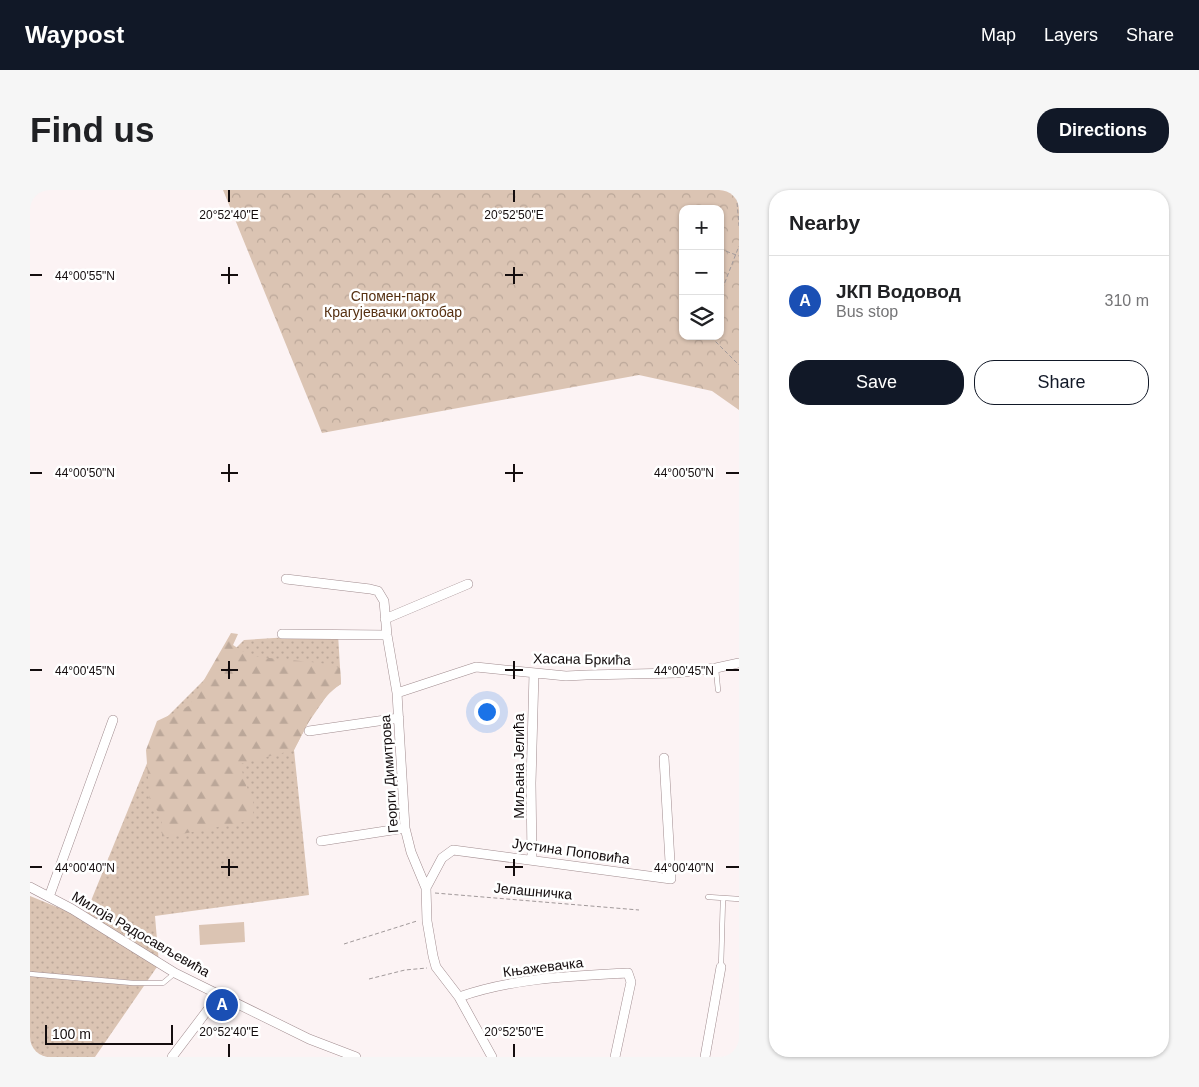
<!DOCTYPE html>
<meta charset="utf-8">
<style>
body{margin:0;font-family:Arial,sans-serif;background:#f6f6f6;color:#202124}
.controls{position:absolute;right:15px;top:15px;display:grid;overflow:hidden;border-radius:10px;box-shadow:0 1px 4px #0004}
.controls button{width:45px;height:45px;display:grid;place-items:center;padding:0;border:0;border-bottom:1px solid #e0e0e0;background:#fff;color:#202124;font:25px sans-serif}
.scale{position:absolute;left:15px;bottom:12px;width:128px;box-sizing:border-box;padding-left:5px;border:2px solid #140d0e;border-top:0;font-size:14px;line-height:18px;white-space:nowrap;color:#140d0e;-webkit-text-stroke:4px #fff;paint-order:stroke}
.you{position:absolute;left:456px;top:521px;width:18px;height:18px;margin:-12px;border:4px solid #fff;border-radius:50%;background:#1a73e8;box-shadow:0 0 0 8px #1a73e833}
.badge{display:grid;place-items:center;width:32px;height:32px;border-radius:50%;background:#111827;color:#fff;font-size:16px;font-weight:700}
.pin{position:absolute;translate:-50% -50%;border:2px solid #fff;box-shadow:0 1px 5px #0006}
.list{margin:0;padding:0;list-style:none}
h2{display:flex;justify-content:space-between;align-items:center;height:65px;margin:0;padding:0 20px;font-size:21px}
h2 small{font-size:16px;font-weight:400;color:#757577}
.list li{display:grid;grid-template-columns:32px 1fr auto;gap:15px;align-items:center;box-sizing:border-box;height:90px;padding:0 20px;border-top:1px solid #e0e0e0}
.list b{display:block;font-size:19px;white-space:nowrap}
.list p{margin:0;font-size:16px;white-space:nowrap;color:#757577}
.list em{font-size:16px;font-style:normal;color:#757577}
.actions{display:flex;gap:10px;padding:15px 20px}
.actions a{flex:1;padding:11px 0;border:1px solid #111827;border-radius:20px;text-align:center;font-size:18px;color:#111827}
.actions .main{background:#111827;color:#fff}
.icon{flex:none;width:28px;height:28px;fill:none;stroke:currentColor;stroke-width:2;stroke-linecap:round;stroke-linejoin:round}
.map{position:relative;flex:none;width:709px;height:867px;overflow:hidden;border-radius:20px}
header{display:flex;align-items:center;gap:30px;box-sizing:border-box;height:70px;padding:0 25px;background:#111827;color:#fff}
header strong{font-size:24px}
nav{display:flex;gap:28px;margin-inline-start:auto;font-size:18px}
.intro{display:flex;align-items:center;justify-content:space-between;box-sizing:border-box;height:120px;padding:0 30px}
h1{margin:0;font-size:35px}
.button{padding:12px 22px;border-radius:20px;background:#111827;color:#fff;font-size:18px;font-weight:700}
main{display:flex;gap:30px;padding:0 30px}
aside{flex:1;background:#fff;border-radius:20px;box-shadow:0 1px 4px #0004}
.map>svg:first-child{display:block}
.grass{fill:url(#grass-dots)}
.forest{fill:url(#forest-firs)}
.park{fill:url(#park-crowns);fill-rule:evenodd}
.garden{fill:#dbc4b3}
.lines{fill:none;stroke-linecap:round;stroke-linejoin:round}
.lane-casing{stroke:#a18c8f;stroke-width:5.5}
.street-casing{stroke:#a18c8f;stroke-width:10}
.path{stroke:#a1999a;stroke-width:1;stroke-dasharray:4 2.5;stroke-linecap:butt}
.lane{stroke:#fff;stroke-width:4.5}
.street{stroke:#fff;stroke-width:9}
.ticks{fill:none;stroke:#140d0e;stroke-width:2}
.labels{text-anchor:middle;stroke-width:5;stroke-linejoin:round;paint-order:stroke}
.park-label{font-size:14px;fill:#563011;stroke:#fff}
.street-label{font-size:14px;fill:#140d0e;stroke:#fff}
.ticks-label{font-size:12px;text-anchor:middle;fill:#140d0e;stroke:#fff;stroke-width:5;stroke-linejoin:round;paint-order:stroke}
</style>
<header>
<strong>Waypost</strong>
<nav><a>Map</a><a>Layers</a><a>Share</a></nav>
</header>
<div class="intro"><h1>Find us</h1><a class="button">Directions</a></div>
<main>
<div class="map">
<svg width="709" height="867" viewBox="0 0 709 867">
<defs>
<pattern id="grass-dots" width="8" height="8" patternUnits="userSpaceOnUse" patternTransform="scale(1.25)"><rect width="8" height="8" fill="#dbc4b3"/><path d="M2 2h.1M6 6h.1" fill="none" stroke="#bba799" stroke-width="1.8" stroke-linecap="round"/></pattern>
<pattern id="forest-firs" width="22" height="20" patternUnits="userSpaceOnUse" patternTransform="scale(1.25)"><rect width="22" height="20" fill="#dbc4b3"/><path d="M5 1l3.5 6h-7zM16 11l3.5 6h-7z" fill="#bba799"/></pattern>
<pattern id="park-crowns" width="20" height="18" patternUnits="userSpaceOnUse" patternTransform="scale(1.25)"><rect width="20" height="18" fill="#dbc4b3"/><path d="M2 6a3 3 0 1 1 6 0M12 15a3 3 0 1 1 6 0" fill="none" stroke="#bba799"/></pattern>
</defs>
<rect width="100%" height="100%" fill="#fcf3f4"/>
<path class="grass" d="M308,444L311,494L300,501L278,533L264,560L279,705L125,726L129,774L65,867H0V706L54,728L135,529L214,450Z"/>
<path class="forest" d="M201,443L208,444L203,455L220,466L291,473L310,478L311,494C289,508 276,537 264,560L210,574L216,595L223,611V630L132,648V625L120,614L116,560L127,531L159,516Z"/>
<path class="park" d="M193,0H709V220L682,201L609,185L292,243ZM653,19H690V146H653Z"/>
<path class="garden" d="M214,732L215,752L170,755L169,735Z"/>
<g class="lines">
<defs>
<path id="lane" d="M686,479L688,500
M678,707L709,709
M691,777L693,708
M0,784L103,793H133L145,783"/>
<path id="street" d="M256,389L340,399L348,401L354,411L357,445L367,503L375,638L381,662L396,698L397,731L403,766L406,777L429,807L462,867
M355,429L438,394
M252,444L357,445
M367,503L446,477L536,486L556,485L646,483L686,478L709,473
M279,541L369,528
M291,651L375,638
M502,669L501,593L504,483
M0,697L42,719L145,783L279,849L326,867
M396,698L412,668L423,660L641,689L634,568
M19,707L83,530
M429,807C482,788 542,786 598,783L601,792L585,867
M142,867L189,805
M675,867L691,777"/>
</defs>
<use href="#lane" class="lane-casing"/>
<use href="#street" class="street-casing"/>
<path class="path" d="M706,0L709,36
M690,59L709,66
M690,105L709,56
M671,146L676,148L681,147
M681,147L709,175
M405,703L609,720
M314,754L387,731
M339,789L375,780L397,778"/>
<use href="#lane" class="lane"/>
<use href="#street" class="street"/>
</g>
<path class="ticks" d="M199,0V12M484,0V12M199,77V94M484,77V94M0,85H12M191,85H208M475,85H493M199,274V292M484,274V292M0,283H12M191,283H208M475,283H493M696,283H709M199,471V489M484,471V489M0,480H12M191,480H208M475,480H493M696,480H709M199,669V686M484,669V686M0,677H12M191,677H208M475,677H493M696,677H709M199,854V867M484,854V867"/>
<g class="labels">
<g class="park-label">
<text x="363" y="111">Спомен-парк<tspan x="363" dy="16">Крагујевачки октобар</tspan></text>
</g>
<g class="street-label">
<text transform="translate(552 469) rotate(1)" y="5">Хасана Бркића</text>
<text transform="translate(489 576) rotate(-90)" y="5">Миљана Јелића</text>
<text transform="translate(359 584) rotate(-94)" y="5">Георги Димитрова</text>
<text transform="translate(541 661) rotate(8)" y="5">Јустина Поповића</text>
<text transform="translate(503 701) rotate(5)" y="5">Јелашничка</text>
<text transform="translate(111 744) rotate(30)" y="5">Милоја Радосављевића</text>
<text transform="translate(513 777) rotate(-7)" y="5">Књажевачка</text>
</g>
</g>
<g class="ticks-label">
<text x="199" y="29">20°52'40"E</text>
<text x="484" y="29">20°52'50"E</text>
<text x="55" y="90">44°00'55"N</text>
<text x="55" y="287">44°00'50"N</text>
<text x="654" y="287">44°00'50"N</text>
<text x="55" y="485">44°00'45"N</text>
<text x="654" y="485">44°00'45"N</text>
<text x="55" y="682">44°00'40"N</text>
<text x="654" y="682">44°00'40"N</text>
<text x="199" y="846">20°52'40"E</text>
<text x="484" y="846">20°52'50"E</text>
</g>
</svg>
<div class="controls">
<button>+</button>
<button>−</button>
<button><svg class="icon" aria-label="layers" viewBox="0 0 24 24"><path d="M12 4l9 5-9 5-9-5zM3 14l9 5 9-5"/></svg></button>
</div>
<div class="scale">100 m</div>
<div class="you"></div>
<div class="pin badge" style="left:192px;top:815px;background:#1a4fb4">A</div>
</div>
<aside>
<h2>Nearby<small></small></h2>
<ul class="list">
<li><span class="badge" style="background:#1a4fb4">A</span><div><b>ЈКП Водовод</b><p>Bus stop</p></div><em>310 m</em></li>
</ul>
<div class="actions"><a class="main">Save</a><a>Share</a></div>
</aside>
</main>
